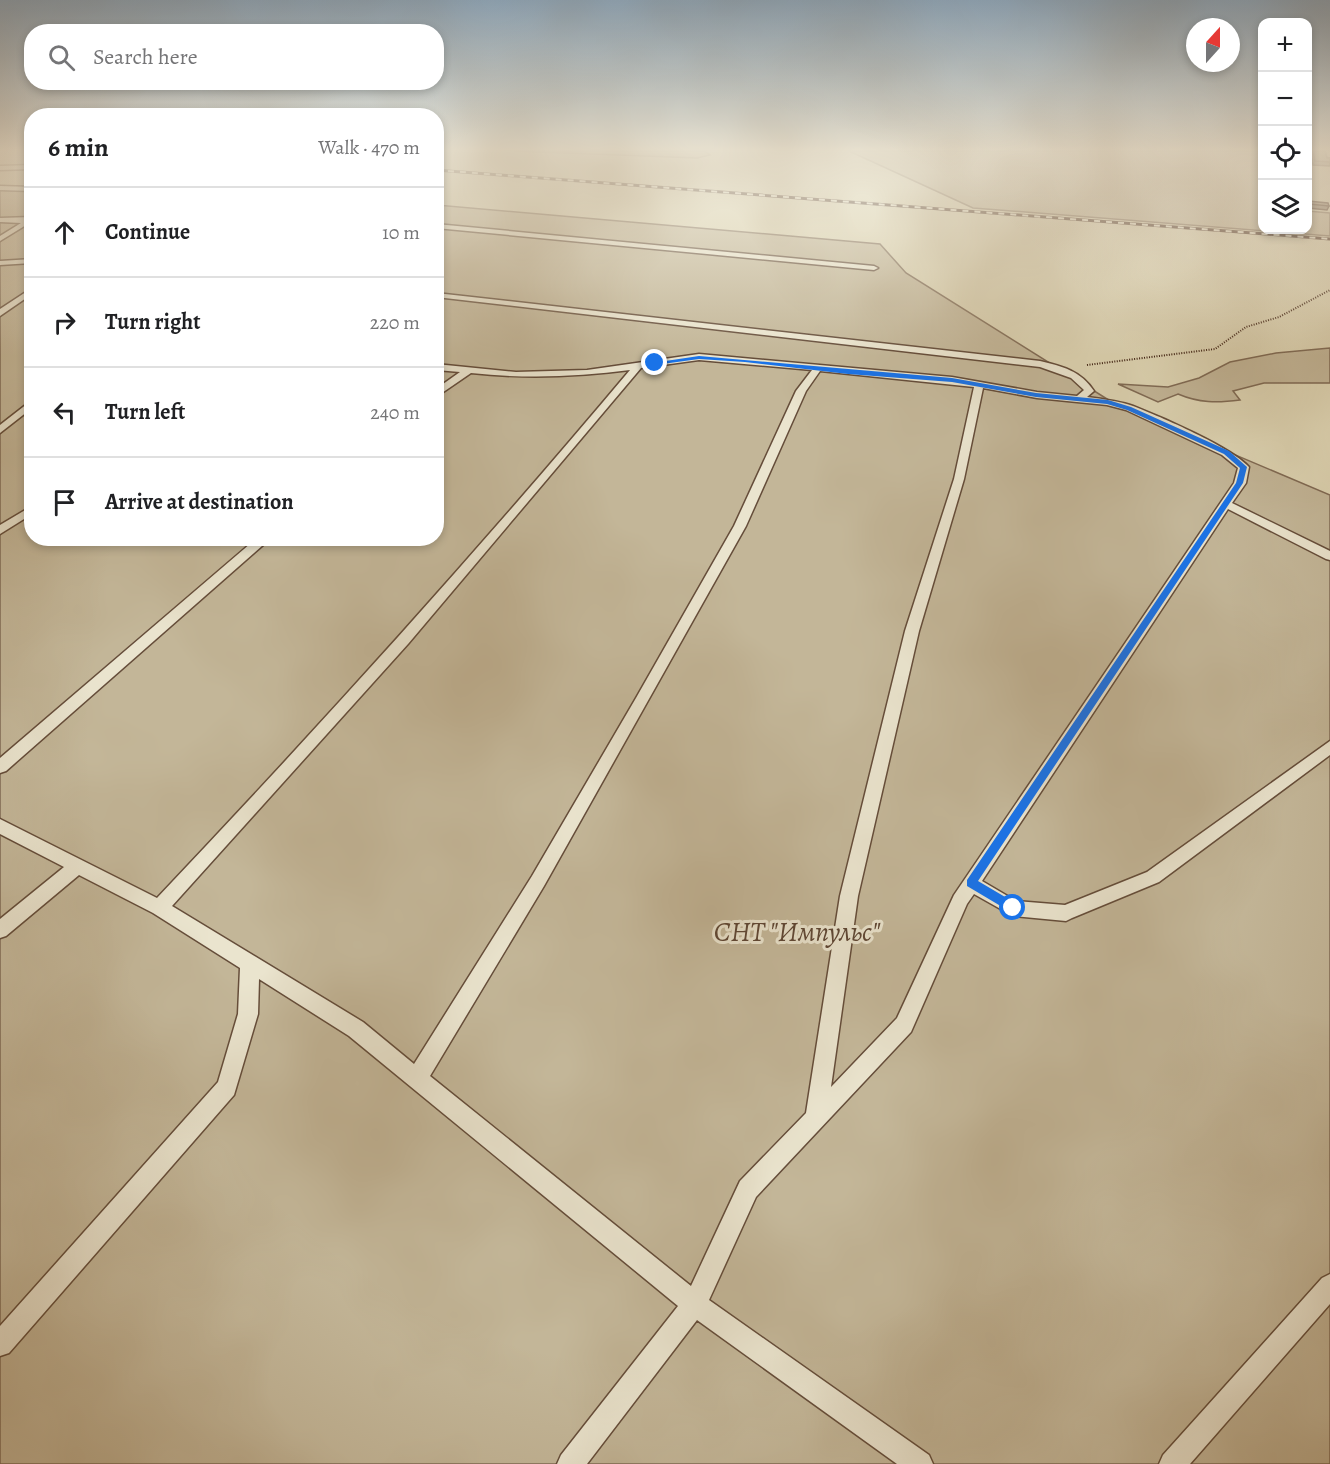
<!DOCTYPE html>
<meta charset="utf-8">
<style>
body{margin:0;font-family:Alegreya,serif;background:#f6f6f6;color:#202124}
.controls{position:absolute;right:18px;top:18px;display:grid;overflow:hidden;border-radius:12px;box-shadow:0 3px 9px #0003}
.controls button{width:54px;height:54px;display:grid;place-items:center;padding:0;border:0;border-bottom:2px solid #e0e0e0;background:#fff;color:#202124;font:30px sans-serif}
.compass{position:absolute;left:1186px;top:18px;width:54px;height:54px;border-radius:50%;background:#fff;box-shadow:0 3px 9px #0003;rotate:21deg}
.stop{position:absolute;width:18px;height:18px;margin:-14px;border:4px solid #1a73e8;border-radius:50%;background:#fff}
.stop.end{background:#1a73e8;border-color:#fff;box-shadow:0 2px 6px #0008}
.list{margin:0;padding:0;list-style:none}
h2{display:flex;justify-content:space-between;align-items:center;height:78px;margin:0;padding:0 24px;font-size:26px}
h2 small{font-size:20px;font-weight:400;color:#757577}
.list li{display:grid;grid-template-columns:39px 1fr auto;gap:18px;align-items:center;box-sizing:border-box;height:90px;padding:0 24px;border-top:2px solid #e0e0e0}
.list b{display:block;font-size:22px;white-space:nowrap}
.list em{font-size:20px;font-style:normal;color:#757577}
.icon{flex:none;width:33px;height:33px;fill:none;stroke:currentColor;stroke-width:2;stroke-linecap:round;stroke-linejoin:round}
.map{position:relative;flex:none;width:1330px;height:1464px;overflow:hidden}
.search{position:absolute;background:#fff;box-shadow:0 3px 9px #0003;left:24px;top:24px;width:420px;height:66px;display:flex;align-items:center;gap:15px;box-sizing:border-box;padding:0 21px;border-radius:24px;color:#757577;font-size:22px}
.panel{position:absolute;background:#fff;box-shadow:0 3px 9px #0003;left:24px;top:108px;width:420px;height:438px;border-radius:24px}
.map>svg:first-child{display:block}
.green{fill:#c3b698;stroke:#806b55;stroke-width:1.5}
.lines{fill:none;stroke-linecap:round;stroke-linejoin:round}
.service-casing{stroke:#654d3a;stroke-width:3}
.path{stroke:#3d2012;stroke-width:2;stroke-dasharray:1 1.5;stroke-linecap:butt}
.service{fill:#eae4ce;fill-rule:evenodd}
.rail-casing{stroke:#3d2012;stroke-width:3}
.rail{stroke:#eae4ce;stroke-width:2;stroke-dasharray:6;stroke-linecap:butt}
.wall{fill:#7d6c58;stroke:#3d2012;stroke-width:1.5}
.building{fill:#917e66;stroke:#3d2012;stroke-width:1.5}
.route{fill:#1a73e8}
.labels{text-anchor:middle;stroke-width:6;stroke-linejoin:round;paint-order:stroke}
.near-park-label{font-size:28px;font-style:italic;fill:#5e4634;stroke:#eae4ce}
</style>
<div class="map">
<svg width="1330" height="1464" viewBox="0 0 1330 1464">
<rect width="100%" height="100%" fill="#ded5b4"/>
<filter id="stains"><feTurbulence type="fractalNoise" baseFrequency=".00333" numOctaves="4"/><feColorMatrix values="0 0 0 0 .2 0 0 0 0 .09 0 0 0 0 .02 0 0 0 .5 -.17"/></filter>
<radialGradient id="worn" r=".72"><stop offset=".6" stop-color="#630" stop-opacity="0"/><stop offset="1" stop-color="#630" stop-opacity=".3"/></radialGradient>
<path class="green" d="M514,151H704L710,155L697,158Z
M849,151H1259V161L1262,162V230H1308V211L1330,213V236L973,208Z
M0,187L31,188L32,538H436L437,205L880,244L906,273L1115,404L1330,495V1464H0Z
M1330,348V383H1264L1233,391L1240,400C1217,403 1199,403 1178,394L1158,402L1118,384L1168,387L1199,378L1230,362L1276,353Z"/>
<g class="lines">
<defs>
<path id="service" d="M32,165V169L0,170V166Z
M0,186L32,187V191L0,190Z
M32,217L31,222L0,241V236L21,223L0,222V218Z
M436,224L874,266L878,268L874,270L436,228Z
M32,259V263L0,265V261Z
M32,288V294L0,316V309Z
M436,293L1040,361C1062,366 1081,371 1094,391L1087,397C1103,399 1119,401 1133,406C1161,417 1231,447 1249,467L1246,483L1232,503L1330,551V560L1326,559L1228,509L982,881L1016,901L1065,905L1147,872L1330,741V755L1159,882L1072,918L1066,921L1013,916L974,894L967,904L911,1032L756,1197L709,1300L929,1455L933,1464H897L697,1320L587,1464H557L561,1455L678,1306L349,1036L259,979L258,1014L234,1095L9,1353L0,1356V1326L218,1082L238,1014L240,968L153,913L79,875L6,936L0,938V919L64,867L0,834V819L157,898C320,726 478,551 630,370C577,377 525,379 471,373L436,397V389L460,372L436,370V364L516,372L587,370L699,354L952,377L1037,392L1077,396L1084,390L1071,378L1040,367L436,297ZM699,360L812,370L796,391L734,526L636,698L532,876L414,1064L363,1022L172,906L408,644L641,368ZM820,371L974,387L954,479L905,631L840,896L806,1113L740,1181L691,1286L430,1076L544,886L746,526L806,391ZM983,388L1037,398L1107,405L1126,410L1222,455L1238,468L1234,483L954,895L897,1018L831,1087L858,896L919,631L964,479Z
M32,400V408L0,433V425Z
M32,506V514L0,534V525Z
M257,538H271L6,771L0,773V758Z
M1330,1274V1304L1190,1464H1159L1163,1455L1322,1278Z"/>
</defs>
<use href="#service" class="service-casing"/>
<path class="path" d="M1087,365L1215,349L1246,327L1279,317L1330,290"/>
<use href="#service" class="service"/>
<defs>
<path id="rail" d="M436,170L1330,239"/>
</defs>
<use href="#rail" class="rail-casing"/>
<use href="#rail" class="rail"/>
</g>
<path class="wall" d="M1311,151H1325L1327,158H1330V166L1313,165L1311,153Z
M1308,201L1329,206L1327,210L1308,208Z"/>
<path class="building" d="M1313,151H1325L1327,158H1330V162L1315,161Z
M1308,201L1328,203L1329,206L1309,204Z"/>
<linearGradient id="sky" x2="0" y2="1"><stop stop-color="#8ea8bd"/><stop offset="0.42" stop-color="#f0ecdd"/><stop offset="1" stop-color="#f0ecdd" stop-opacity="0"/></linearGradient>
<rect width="1330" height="356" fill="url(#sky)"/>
<path class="route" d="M699,356L952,378L1036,393L1108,400L1131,407L1229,451L1247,467L1243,483L978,881L1017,904V911H1009L967,886V880L1236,483L1240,468L1224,454L1127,410L1107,404L1036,397L952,382L848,374L745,362L699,359L655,365L652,363Z"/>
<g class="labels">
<g class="near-park-label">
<text x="797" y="941">СНТ "Импульс"</text>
</g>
</g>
<rect width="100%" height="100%" filter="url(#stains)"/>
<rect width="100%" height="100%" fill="url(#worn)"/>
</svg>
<div class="controls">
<button>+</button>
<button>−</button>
<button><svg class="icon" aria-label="locate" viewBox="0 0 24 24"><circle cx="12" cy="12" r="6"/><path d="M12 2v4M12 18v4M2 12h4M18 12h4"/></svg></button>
<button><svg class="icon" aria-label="layers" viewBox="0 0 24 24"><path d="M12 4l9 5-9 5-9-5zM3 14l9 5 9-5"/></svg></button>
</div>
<svg class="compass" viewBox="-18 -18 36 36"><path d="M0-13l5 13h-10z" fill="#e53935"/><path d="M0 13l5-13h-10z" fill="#757577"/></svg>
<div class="stop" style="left:1013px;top:908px"></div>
<div class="stop end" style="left:655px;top:363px"></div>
<div class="search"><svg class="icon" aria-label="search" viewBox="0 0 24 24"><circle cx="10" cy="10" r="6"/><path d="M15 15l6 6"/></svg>Search here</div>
<section class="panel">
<h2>6 min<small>Walk · 470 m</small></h2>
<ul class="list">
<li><svg class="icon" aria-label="ahead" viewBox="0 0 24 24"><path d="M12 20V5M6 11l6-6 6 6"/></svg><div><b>Continue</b></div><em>10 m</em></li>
<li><svg class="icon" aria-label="right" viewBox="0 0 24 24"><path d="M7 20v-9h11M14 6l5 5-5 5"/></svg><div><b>Turn right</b></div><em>220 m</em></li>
<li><svg class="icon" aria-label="left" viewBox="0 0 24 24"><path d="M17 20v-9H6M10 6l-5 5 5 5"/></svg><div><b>Turn left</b></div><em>240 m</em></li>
<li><svg class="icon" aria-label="arrive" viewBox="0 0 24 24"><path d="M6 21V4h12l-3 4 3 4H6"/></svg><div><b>Arrive at destination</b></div></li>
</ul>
</section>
</div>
